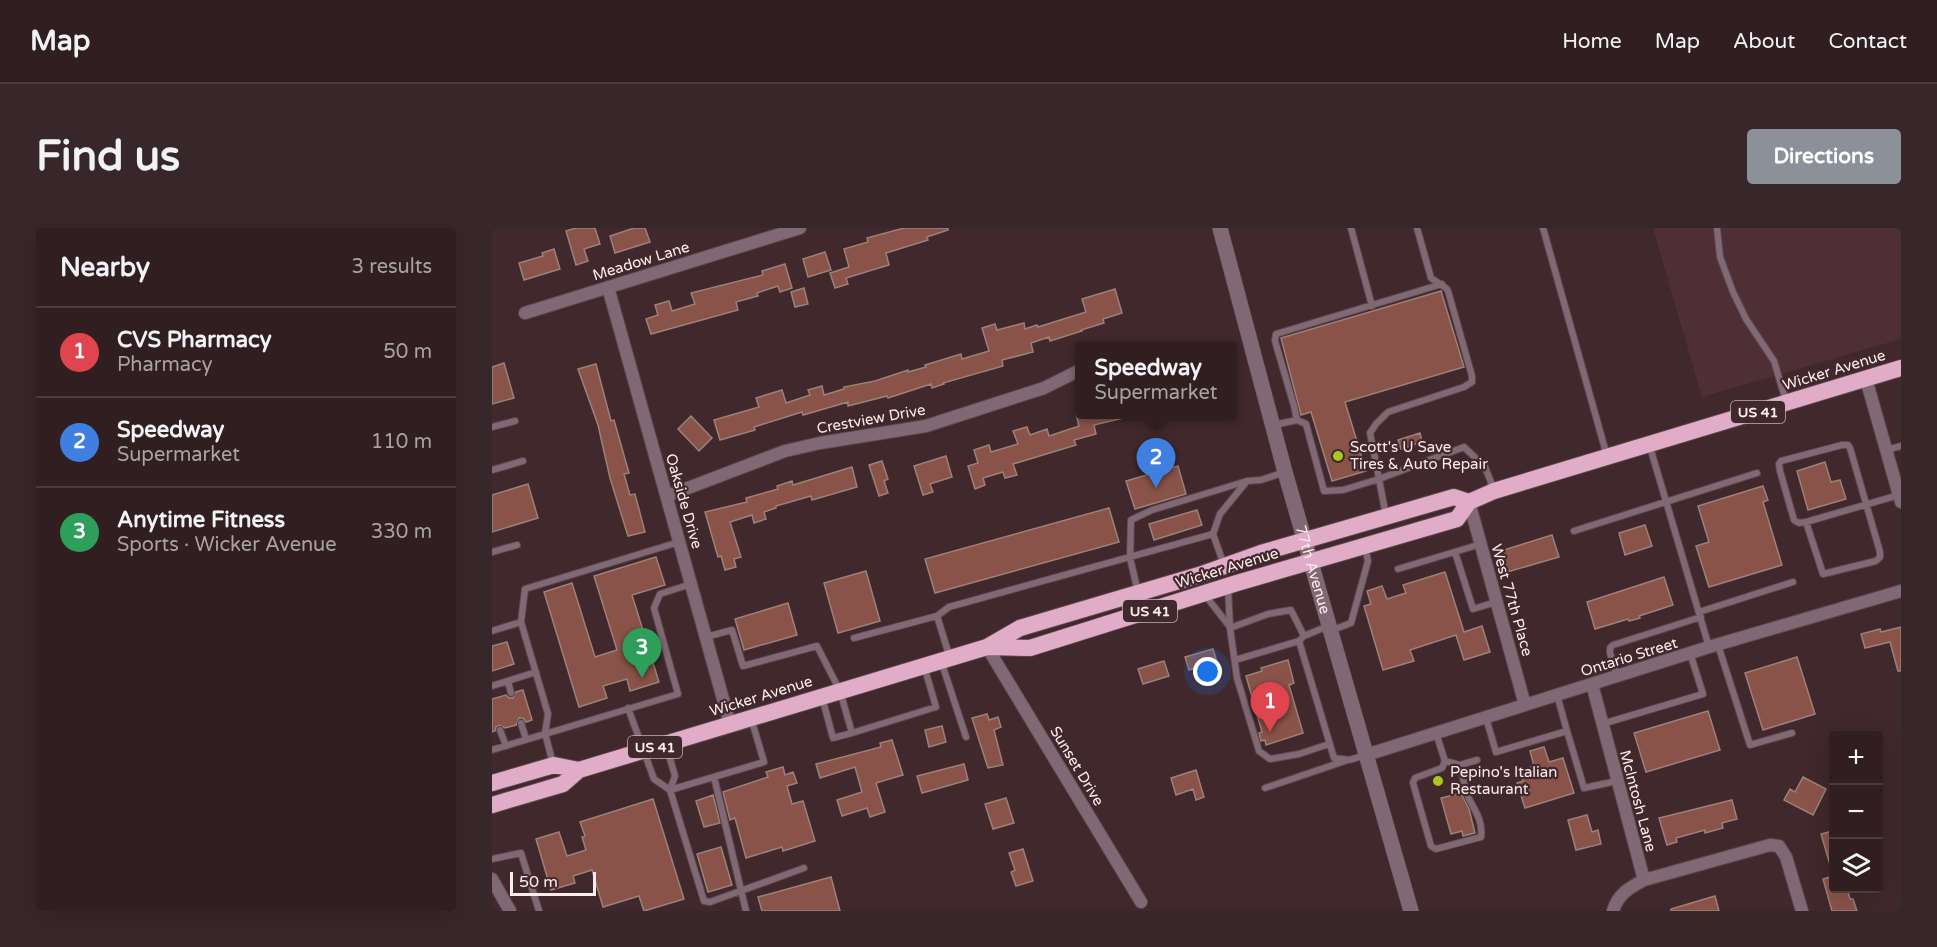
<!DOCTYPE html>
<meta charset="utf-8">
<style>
body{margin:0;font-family:"Varela Round",sans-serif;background:#38272a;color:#f1f3f6}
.controls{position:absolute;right:18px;bottom:18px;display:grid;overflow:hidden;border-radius:6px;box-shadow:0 6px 24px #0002}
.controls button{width:54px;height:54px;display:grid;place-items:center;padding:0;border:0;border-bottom:2px solid #4b3c3f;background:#301e21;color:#f1f3f6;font:30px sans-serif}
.scale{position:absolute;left:18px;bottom:15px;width:86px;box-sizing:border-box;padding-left:6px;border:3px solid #fdecee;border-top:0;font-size:16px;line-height:21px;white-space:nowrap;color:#fdecee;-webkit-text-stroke:4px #40282c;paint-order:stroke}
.you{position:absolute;left:716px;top:444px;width:21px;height:21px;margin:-15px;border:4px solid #fff;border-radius:50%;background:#1a73e8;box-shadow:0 0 0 9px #1a73e833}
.badge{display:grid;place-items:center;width:39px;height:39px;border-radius:50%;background:#8c9099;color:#fff;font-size:20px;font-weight:700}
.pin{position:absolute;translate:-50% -50px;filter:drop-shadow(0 2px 3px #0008)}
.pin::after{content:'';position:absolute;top:32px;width:21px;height:18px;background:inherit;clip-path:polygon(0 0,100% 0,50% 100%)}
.popup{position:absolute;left:583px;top:113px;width:162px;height:78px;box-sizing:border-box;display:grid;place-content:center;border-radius:6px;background:#301e21;filter:drop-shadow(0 2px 4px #0005);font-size:20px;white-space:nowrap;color:#a8a2a5}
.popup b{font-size:22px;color:#f1f3f6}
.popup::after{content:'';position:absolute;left:50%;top:100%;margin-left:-12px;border:12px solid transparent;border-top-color:#301e21}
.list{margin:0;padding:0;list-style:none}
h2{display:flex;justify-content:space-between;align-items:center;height:78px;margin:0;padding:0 24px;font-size:26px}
h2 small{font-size:20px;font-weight:400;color:#a8a2a5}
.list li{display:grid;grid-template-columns:39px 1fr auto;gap:18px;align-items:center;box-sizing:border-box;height:90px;padding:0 24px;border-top:2px solid #4b3c3f}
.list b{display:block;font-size:22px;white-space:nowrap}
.list p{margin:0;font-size:20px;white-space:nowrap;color:#a8a2a5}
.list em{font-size:20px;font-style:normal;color:#a8a2a5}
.icon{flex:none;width:33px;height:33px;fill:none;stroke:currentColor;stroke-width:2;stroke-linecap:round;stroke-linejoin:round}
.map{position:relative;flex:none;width:1409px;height:683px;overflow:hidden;border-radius:6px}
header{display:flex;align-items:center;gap:36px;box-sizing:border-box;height:84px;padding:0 30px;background:#301e21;border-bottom:2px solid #4b3c3f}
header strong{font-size:28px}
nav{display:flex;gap:33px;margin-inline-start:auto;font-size:21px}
.intro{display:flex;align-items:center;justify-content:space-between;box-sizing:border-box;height:144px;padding:0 36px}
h1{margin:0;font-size:42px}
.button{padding:15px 27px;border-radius:6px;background:#8c9099;color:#fff;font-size:21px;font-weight:700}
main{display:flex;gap:36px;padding:0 36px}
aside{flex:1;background:#301e21;border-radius:6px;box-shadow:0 6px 24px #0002}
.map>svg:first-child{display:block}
.built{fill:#4e2f35}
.building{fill:#895349;stroke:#9c807a;stroke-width:1.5}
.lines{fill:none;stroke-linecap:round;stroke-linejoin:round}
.service-casing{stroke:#5e474b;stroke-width:8}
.minor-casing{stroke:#5e474b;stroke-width:14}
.tertiary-casing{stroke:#5e474b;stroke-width:16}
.trunk-casing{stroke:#5e474b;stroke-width:18}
.service{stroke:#806975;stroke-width:6}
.minor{stroke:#806975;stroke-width:12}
.tertiary{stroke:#806975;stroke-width:15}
.trunk{stroke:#e0acc8;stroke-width:16}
.poi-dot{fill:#a5c823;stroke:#40282c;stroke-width:2}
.labels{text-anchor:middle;stroke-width:4.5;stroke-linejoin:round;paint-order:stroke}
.shield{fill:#40282c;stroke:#c4b1b4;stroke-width:1.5}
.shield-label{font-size:14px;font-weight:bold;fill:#fdecee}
.street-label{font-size:15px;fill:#fdecee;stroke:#40282c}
.poi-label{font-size:15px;fill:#fdecee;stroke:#40282c;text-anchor:start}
</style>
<header>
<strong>Map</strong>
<nav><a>Home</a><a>Map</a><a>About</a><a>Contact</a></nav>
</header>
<div class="intro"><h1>Find us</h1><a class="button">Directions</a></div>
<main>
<aside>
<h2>Nearby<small>3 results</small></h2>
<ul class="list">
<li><span class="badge" style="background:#e0444e">1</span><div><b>CVS Pharmacy</b><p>Pharmacy</p></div><em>50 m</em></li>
<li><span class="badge" style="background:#3f7fe0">2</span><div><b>Speedway</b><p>Supermarket</p></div><em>110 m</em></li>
<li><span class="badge" style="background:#2e9e5b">3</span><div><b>Anytime Fitness</b><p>Sports · Wicker Avenue</p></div><em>330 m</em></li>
</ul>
</aside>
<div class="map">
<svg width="1409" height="683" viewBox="0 0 1409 683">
<rect width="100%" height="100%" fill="#40282c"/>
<path class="built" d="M1161,0H1409V111L1210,169Z"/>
<path class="building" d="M84,0H103L108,16L92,21L96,33L84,37L74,3Z
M142,0H153L158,14L123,25L118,8Z
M412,0H456V2L435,9L436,12L394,25L397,37L354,50L356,56L343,60L338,45L357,39L352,21L376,14L375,10Z
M62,21L68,41L32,52L27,35L51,28L50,25Z
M333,24L339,42L316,49L311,31Z
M293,36L300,60L288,64L286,58L265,65L266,68L244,74L246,82L159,106L154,91L166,87L163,77L177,73L180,83L203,76L199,65L271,47L270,43Z
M312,60L316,76L303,79L299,64Z
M623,61L630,85L611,91L612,95L589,102L590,103L558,113L557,109L539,115L541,124L510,132L511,138L451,155L452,156L440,160L439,156L396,170L395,168L356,178V174L311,187L310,184L262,199L263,202L228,212L222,192L267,179L264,170L290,162L294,175L318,167L316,162L330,158L332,167L352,161V159L383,153L416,142V144L434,139L433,137L469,126L470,131L497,123L490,100L503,96L505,102L532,95L533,101L545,97L546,99L594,84L590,71Z
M949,63L972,139L853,174L874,243L840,253L819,184L809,187L789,110Z
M12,135L22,170L0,176V139Z
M104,136L119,193L122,192L137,245L132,246L138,267L143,266L153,304L136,308L118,250L106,197L86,141Z
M584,186H632V190L602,197L604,206L582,212L584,217L521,236L525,247L513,250L511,244L491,250L493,257L483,261L476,238L486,235L482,222L497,217L499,224L526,216L521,203L535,199L538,207L555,201L557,208L587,198Z
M199,188L220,210L207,223L186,201Z
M928,205L930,214L909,221L906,212Z
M454,228L460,249L438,256L441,264L431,267L422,238Z
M390,233L396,251L392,253L396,265L387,268L377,237Z
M1333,234L1339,254L1348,252L1354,271L1316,282L1305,243Z
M686,238L694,266L643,281L634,253Z
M360,239L365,259L320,272L319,268L284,278V280L272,284L274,291L262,295L260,287L238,294L249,329L242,331L244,339L233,342L229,328L226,329L213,284L255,274L254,270L286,261L285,258L300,253L301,257Z
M36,256L46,290L0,304V267Z
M1271,258L1276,272L1271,274L1290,337L1217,359L1204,318L1217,314L1206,278Z
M617,280L627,314L443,365L433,331Z
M705,282L710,297L662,312L657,296Z
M1153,297L1160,318L1133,327L1127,305Z
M1060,307L1067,329L1015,344L1009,323Z
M164,329L173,357L140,367L167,454L138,463L135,451L111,458L115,470L87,479L52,364L80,355L103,429L125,422L102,348Z
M374,343L388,393L346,405L332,355Z
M953,344L972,404L990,398L998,424L972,432L964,407L918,422L922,433L891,442L872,378L879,376L875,363L890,358L895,371L914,365L911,357Z
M1172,349L1181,377L1147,388L1148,390L1137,393L1136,391L1103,401L1095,374Z
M296,375L305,407L252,422L243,391Z
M1409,399V443H1406L1398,414L1373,420L1369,406L1388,401L1389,404Z
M15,414L22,436L0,443V418Z
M721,421L725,434L719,435L721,444L708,447L706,439L697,442L693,429Z
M1305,429L1323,486L1271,502L1253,445Z
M796,432L802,455L797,457L811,505L774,517L773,512L769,513L767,505L770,504L754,448L770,443L769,440Z
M672,433L677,448L651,456L646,441Z
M31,462L40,492L34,494L31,490H27L24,497L13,500L7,497L4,499L3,503L0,504V471L14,467L17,470H21L24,464Z
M1216,483L1228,522L1154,544L1142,505Z
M495,486L497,492L506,489L509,499L502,502L511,537L496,540L480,490Z
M450,498L454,514L437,519L433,502Z
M400,512L411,547L384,555L393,584L378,589L375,580L350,588L345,572L370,564L363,539L328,550L324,536L389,519L388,515Z
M1052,519L1057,534L1071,530L1082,565L1033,580L1025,555L1031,553L1028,543L1042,538L1038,523Z
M472,536L476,552L430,565L425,548Z
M291,539L293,547L301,544L305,555L295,558L300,576L311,573L323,613L291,623L290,619L254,630L243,590L238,592L231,564L276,549L274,544Z
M704,542L712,569L704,572L701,561L684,567L679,550Z
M1311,549L1334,561L1321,587L1292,572L1298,561L1303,564Z
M969,565L977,581L983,605L971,608L970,603L959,606L949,570Z
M221,567L228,595L212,599L204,573Z
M514,570L522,595L501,601L493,576Z
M161,571L192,671L152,683L147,668L111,679L100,642L81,648L83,655L59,662L44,611L67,604L75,628L94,622L90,609L93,608L88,594Z
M1240,572L1245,591L1230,595L1231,600L1213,605V602L1184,610L1185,614L1175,617L1167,590Z
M1095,587L1100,604L1106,602L1109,616L1084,622L1076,592Z
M1341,603V640H1339L1329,606Z
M229,619L240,657L216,664L205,626Z
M531,621L541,653L524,658L519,644L523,642L517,625Z
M1341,648V660H1355L1358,671H1361L1365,683H1340L1331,651Z
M339,649L348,683H270L266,669Z
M1223,668L1227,683H1179V681Z"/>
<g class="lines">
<defs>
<path id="service" d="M859,0L880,78
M1051,0L1115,228
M1225,0L1228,29L1241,64L1254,91L1282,133L1294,173
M805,192L802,178L783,113L784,106L950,56
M782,197L805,192L814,196L832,263L851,262L887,251L878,205L884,196L896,184L972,159L980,154V148L956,63L954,60L939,50L925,0
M0,199L23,193
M1158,219L1217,419
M1394,222L1409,218
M0,242L31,233
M894,288L887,251L972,219L993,239L1002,262
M1314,294L1307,295L1302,292L1288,243L1287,236L1289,233L1350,217H1356L1358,220L1388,324V329L1384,333L1331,346L1314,294L1407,267
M1082,303L1265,245
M0,324L25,317
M963,324L981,381L1004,374
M732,337L721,306L728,286L755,253L769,252L793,244
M906,341L989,316
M736,359L738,400L745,450L767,523L778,531L807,526L837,516
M646,364L638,330L639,292L660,282L755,253
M713,367L738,399
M1207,384L1301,354
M29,394L33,361L187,314
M836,398L812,408L807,413L842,530L857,532L874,527
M738,400L776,386L799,382L812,408
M0,403L29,394L56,486L53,505L61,536
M838,403L859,395L876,333L873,319
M214,409L240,402L251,438L325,418L348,463L360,505L444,479L432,438
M362,410L445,388
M1226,417L1258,517L1300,505
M458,430L445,388L457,379L721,306
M743,432L807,413
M449,433L474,509
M1125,448L1118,425V420L1121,417L1209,389
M16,453L19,465
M0,458L44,444
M330,469L341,510L360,505
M136,480L162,551L178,562L212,673L218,674L312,640
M994,490L1004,524L1075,503L1065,467
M29,495L34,511
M1110,496L1211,466L1198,425
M8,502L14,518
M1075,503L1092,560L1125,553
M944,505L953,533L950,540L923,550L921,555L939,618L944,621L989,609C991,594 984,584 977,571C972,561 971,548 968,537L953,533
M174,517L183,548L178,562
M0,522L186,466L162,380L168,366L199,356
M968,537L985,532
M222,549L254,683
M773,560L856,532
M178,562L272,534L259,490
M0,631L29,625L47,683"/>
<path id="minor" d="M116,59L238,496
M33,85L308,0
M1374,151L1409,274
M175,268L293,223L328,215L434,198L552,160L588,142
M977,274L1033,477
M495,419L649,674
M1100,456L1152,652C1137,660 1126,666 1121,683
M874,527L1217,419L1409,363
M0,651L18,683
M1152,652L1278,617L1287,618L1294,629L1310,683"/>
<g id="tertiary">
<path id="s1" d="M728,0L793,244L919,683"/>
</g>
<path id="trunk" d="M496,419L538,420L745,355L965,291L977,274L1002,263L1409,140
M0,555L62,537L87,542
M0,577L71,556L87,542L495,419L528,400L707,347L769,325L962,269L977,274"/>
</defs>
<use href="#service" class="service-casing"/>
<use href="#minor" class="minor-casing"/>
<use href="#tertiary" class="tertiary-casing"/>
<use href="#trunk" class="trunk-casing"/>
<use href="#service" class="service"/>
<use href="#minor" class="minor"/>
<use href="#tertiary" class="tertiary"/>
<use href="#trunk" class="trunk"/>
</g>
<g class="poi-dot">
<circle cx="846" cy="228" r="6"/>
<circle cx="946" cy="553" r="6"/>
</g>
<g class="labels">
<g class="shield">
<rect x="1239" y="173" width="54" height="22" rx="4.5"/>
<rect x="631" y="372" width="54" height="22" rx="4.5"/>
<rect x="136" y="508" width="54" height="22" rx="4.5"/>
</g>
<g class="shield-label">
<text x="1266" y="189">US 41</text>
<text x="658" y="388">US 41</text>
<text x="163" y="524">US 41</text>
</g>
<g class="street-label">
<text transform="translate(149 33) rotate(-17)" y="5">Meadow Lane</text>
<text transform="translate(1342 142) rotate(-17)" y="5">Wicker Avenue</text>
<text transform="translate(379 191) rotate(-10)" y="5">Crestview Drive</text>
<text transform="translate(192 273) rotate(74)" y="5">Oakside Drive</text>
<text transform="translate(735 340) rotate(-17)" y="5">Wicker Avenue</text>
<text dy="5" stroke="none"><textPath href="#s1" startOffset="354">77th Avenue</textPath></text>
<text transform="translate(1020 372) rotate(74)" y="5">West 77th Place</text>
<text transform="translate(1137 429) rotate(-17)" y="5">Ontario Street</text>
<text transform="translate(269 468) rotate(-17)" y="5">Wicker Avenue</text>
<text transform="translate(585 538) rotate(59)" y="5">Sunset Drive</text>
<text transform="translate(1146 573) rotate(75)" y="5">Mclntosh Lane</text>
</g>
<g class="poi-label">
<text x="858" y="224">Scott's U Save<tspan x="858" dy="17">Tires &amp; Auto Repair</tspan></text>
<text x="958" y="549">Pepino's Italian<tspan x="958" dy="17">Restaurant</tspan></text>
</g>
</g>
</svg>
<div class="controls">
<button>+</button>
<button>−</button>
<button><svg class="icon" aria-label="layers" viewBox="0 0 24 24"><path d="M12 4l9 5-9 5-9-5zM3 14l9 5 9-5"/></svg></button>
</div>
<div class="scale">50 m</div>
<div class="you"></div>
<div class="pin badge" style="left:778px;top:504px;background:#e0444e">1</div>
<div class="pin badge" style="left:664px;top:260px;background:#3f7fe0">2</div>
<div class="popup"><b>Speedway</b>Supermarket</div>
<div class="pin badge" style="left:150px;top:450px;background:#2e9e5b">3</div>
</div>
</main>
